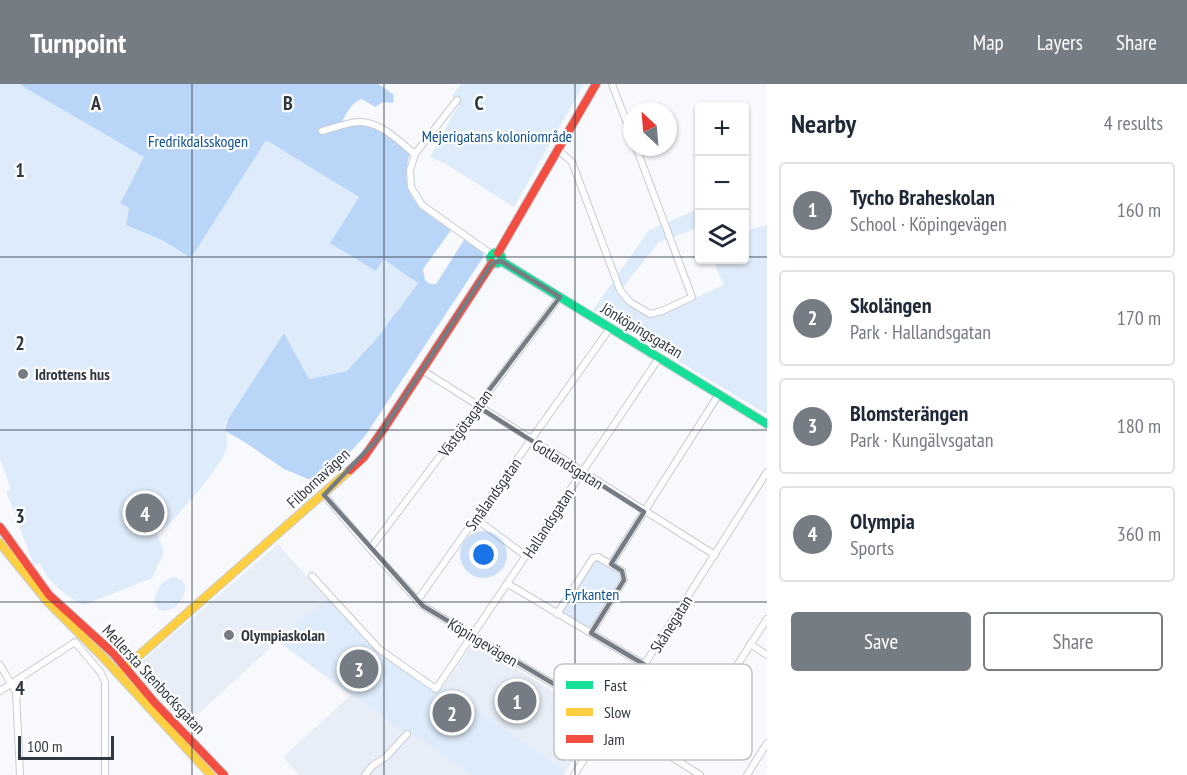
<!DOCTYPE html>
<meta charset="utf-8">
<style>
body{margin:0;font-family:"PT Sans Narrow",sans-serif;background:#f2f2f3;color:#1f2937}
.controls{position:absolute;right:18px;top:18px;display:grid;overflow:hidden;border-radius:6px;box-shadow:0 2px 4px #0004}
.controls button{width:54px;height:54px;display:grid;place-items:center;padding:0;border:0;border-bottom:2px solid #e0e1e3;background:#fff;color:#1f2937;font:30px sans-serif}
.compass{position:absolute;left:623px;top:18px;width:54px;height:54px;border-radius:50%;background:#fff;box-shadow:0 2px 4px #0004;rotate:334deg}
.scale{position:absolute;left:18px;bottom:15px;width:96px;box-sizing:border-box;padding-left:6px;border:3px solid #303842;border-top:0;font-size:16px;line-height:21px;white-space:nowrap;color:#303842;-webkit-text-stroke:4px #fff;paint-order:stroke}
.you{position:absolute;left:484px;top:471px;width:21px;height:21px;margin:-15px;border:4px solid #fff;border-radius:50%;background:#1a73e8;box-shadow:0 0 0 9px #1a73e833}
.badge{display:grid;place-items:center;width:39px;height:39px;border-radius:50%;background:#767c83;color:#fff;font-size:20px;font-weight:700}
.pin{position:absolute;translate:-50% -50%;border:3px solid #fff;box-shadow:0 2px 6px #0006}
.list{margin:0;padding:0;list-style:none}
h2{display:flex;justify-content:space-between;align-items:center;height:78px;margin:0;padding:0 24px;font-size:26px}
h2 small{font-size:20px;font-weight:400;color:#747a83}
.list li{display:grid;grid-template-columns:39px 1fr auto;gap:18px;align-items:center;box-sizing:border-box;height:96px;margin:0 12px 12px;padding:0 12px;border:2px solid #e0e1e3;border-radius:6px}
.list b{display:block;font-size:22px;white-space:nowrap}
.list p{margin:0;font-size:20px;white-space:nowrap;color:#747a83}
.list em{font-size:20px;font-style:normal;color:#747a83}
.actions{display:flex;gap:12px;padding:18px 24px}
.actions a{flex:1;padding:14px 0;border:2px solid #767c83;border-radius:6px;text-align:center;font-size:21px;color:#767c83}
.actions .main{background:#767c83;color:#fff}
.icon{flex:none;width:33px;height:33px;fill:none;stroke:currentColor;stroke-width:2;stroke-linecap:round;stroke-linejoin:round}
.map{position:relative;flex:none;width:767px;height:691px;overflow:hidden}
header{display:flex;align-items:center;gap:36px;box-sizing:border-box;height:84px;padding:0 30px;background:#767c83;color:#fff}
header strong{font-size:28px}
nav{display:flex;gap:33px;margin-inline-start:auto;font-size:21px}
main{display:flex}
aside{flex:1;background:#fff}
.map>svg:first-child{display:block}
.built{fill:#e8eef7}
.green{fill:#deebfa}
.forest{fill:#b9d6f8}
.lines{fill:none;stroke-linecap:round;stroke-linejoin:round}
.street-casing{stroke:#c8ccd3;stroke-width:8}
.fast-casing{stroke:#c8ccd3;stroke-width:10}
.slow-casing{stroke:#c8ccd3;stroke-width:10}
.jam-casing{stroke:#c8ccd3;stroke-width:10}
.street{stroke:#fefeff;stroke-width:6}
.fast{stroke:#16e098;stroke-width:8}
.slow{stroke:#ffcf43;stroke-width:8}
.jam{stroke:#f24e42;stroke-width:8}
.marked{fill:none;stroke:#767c83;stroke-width:4.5;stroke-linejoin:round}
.grid{fill:none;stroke:#303842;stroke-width:1.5;stroke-opacity:0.55}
.poi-dot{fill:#767c83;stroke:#fff;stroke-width:2}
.labels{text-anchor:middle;stroke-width:4.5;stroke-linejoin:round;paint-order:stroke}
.park-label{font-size:16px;fill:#0c4e90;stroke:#fff}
.street-label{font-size:16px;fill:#303842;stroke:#fff}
.poi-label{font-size:16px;font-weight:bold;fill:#303842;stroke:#fff;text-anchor:start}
.key{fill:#fff;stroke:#c1c3c6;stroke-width:1.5}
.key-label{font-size:16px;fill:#303842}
.grid-label{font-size:20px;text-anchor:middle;font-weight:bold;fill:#303842;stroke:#fff;stroke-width:4.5;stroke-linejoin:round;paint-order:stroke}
</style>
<header>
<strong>Turnpoint</strong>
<nav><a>Map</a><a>Layers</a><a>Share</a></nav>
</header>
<main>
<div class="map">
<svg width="767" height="691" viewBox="0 0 767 691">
<rect width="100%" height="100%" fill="#f7f9fc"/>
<path class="built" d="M278,460L327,515L292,544L187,640L147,595L145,584L141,578Z
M477,561L594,632L596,638L566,687L443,603L471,562Z
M351,611L374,625L399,647H408L419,654L471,691H299L283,673Z"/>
<path class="green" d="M0,0H20L144,73L120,118L129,124L126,141L164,157L191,174L266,55L359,113L330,159L380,181L382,175L418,198L377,254L347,287L309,295L284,249L226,338C224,346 228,352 227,361C226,378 182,427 169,440C165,443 161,445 156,446L164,468L152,494L83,521C65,510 48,500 40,479L34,481L6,407L11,405L0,375Z
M461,0H584L514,123L446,80L430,73L460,18L452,12Z
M699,125V147L698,144L659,158L624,202L621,213L650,234L724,201L713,176H744L745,147L767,141V330L593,226L649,146Z
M598,476L620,489L621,494L592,542L587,544L563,530V526L593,477Z
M174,493C197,496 180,532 159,526L154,517C156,505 162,496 174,493Z
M328,514L377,568L437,610L443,603L566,687L563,691H471L419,654L408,647H399L374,625L348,609L279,558L292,544Z"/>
<path class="forest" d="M19,0H378L393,10L394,14L393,19L383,18L375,23L362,15C351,18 343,34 340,45C344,44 349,41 354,41C374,37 394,57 410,68C398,112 417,123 451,146L423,185L425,196L430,200H436L464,156L481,167L484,172L365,352L340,379L318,399L284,385L243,357L225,347L228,335L284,249L309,295L347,287L377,254L418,199L383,175L376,187L330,159L359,113L266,56L191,174L164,157L126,141L129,124L120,119L144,73Z"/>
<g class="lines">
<defs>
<path id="street" d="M612,0L632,52
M457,16L415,70L410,86L411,103L422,121L491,170
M322,47C335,44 348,38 360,38C381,38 400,58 415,70
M558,66L572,78L620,206L630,218L650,230L662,227L692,213L636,63
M422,286L715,471
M324,411L370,465L423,522L604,630L700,691
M476,435L526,472
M370,465L560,213
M611,480L719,310
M312,492L379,565L436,605L659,274
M508,500L645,581
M417,517L610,244
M557,530L593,474L598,473L622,487L624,496L591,549
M750,560L767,571
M0,581L16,608L20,691
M0,607L75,558L101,589L105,598V691
M676,676L767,535
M365,691L372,682L386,673L407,650
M574,691L767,388
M747,691L767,659"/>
<path id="fast" d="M490.5 174a5.5 5.5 0 1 1 11 0a5.5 5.5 0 1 1-11 0Z
M501,177L767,340"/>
<path id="slow" d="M0,459L48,518L103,573L211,691
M118,590L350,386"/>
<path id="jam" d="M498,169L596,0
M350,386L364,373L385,343L492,179
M0,443L49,511L113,569L155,619L224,691"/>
</defs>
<use href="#street" class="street-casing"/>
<use href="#fast" class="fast-casing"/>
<use href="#slow" class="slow-casing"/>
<use href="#jam" class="jam-casing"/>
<use href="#street" class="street"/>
<use href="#fast" class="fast"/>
<use href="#slow" class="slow"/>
<use href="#jam" class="jam"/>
</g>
<path class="marked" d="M501,177L560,213L477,322L644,428L611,480L622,487L624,496L591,549L645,581L611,634L423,522L324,411L375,358L492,179Z"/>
<path class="grid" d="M192,0V691M384,0V691M575,0V691M0,173H700M744,173H767M0,346H767M0,518H767"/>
<g class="poi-dot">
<circle cx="23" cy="290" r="6"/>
<circle cx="229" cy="551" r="6"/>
</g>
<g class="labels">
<g class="park-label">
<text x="497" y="58">Mejerigatans koloniområde</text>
<text x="198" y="63">Fredrikdalsskogen</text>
<text x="592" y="516">Fyrkanten</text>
</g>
<g class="street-label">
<text transform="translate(642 246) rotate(31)" y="6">Jönköpingsgatan</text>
<text transform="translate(465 339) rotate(-54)" y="6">Västgötagatan</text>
<text transform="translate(568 380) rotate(32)" y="6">Gotlandsgatan</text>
<text transform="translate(318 394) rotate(-43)" y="6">Filbornavägen</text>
<text transform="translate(493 410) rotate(-55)" y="6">Smålandsgatan</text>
<text transform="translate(548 439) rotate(-57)" y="6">Hallandsgatan</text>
<text transform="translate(671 540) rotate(-58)" y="6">Skånegatan</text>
<text transform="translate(483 558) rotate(31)" y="6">Köpingevägen</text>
<text transform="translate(154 595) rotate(47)" y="6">Mellersta Stenbocksgatan</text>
</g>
<g class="poi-label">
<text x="35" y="296">Idrottens hus</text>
<text x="241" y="557">Olympiaskolan</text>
</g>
</g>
<rect x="554" y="580" width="198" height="96" rx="9" class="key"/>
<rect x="566" y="597" width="27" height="8" fill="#16e098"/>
<rect x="566" y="624" width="27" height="8" fill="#ffcf43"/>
<rect x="566" y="651" width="27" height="8" fill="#f24e42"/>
<g class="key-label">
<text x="604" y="607">Fast</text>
<text x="604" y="634">Slow</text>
<text x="604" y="661">Jam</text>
</g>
<g class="grid-label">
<text x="96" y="26">A</text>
<text x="288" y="26">B</text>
<text x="479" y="26">C</text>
<text x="20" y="93">1</text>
<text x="20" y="266">2</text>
<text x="20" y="439">3</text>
<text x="20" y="611">4</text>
</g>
</svg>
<div class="controls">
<button>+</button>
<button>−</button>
<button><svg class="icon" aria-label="layers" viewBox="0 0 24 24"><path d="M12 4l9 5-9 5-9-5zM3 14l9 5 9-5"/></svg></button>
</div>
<svg class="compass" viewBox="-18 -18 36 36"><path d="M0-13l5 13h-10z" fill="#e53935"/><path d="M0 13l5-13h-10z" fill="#747a83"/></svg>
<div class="scale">100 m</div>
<div class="you"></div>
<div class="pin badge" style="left:517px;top:617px">1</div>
<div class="pin badge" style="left:452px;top:629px">2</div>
<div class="pin badge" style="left:359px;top:585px">3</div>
<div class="pin badge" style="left:145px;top:429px">4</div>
</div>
<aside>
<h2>Nearby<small>4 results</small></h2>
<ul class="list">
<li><span class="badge">1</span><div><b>Tycho Braheskolan</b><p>School · Köpingevägen</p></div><em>160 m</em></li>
<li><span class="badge">2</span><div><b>Skolängen</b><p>Park · Hallandsgatan</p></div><em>170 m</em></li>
<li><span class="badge">3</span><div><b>Blomsterängen</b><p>Park · Kungälvsgatan</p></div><em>180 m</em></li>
<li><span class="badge">4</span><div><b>Olympia</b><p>Sports</p></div><em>360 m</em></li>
</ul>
<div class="actions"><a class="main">Save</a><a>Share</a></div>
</aside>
</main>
